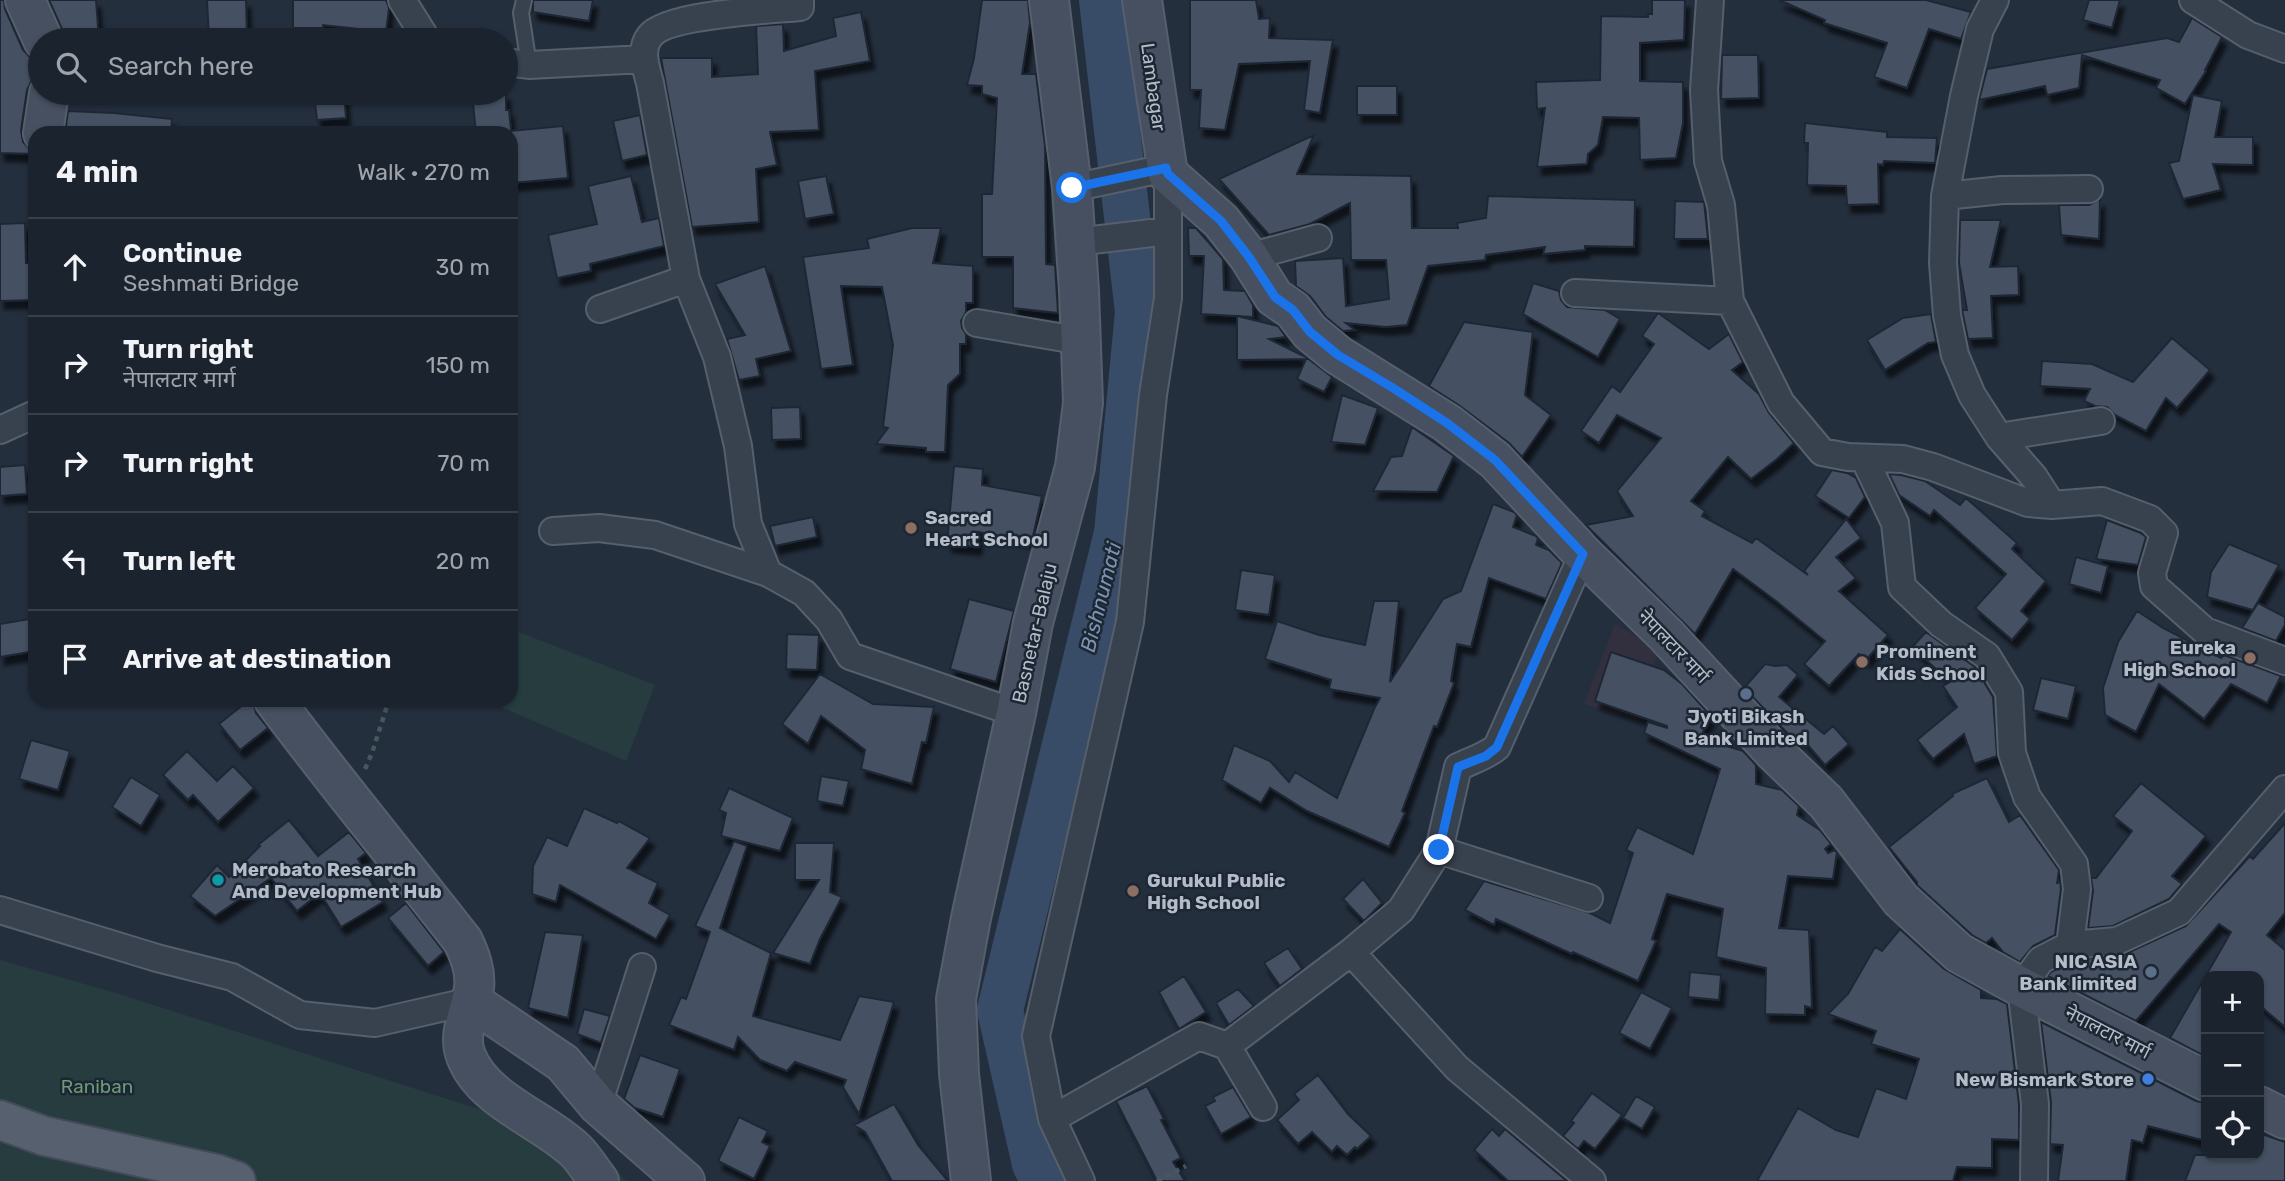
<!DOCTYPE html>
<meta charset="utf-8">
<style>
body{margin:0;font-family:Rubik,"Noto Sans Devanagari",sans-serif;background:#282f3a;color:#f1f3f6}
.controls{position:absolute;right:21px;bottom:21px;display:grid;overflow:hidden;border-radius:14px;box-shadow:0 2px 5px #0004}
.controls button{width:63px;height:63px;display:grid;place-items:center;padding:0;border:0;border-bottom:2px solid #39404a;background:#1b232e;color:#f1f3f6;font:35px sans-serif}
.stop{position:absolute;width:21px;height:21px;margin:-16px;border:5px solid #1a73e8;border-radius:50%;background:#fff}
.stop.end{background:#1a73e8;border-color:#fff;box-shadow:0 2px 7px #0008}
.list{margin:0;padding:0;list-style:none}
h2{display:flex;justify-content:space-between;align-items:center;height:91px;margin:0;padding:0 28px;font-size:30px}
h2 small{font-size:23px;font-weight:400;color:#a0a4aa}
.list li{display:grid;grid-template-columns:46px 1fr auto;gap:21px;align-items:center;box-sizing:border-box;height:98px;padding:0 28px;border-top:2px solid #39404a}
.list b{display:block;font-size:26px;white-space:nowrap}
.list p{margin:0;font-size:23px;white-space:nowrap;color:#a0a4aa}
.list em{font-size:23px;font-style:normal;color:#a0a4aa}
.icon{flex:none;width:38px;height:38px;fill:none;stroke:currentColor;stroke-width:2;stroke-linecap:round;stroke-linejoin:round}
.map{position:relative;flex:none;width:2285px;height:1181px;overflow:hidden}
.search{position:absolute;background:#1b232e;box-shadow:0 2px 5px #0004;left:28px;top:28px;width:490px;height:77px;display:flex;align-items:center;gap:18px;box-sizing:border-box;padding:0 24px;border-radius:38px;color:#a0a4aa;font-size:26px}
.panel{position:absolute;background:#1b232e;box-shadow:0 2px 5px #0004;left:28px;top:126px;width:490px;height:581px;border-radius:21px}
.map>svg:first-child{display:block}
.medical{fill:#32303f}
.green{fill:#263c3f}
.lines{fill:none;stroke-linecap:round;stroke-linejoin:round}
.river{stroke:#394c67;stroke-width:46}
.building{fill:#455162;stroke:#1f2835;stroke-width:2;filter:url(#shadow)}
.lane-casing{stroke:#565f6c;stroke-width:18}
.street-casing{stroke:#565f6c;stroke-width:30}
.secondary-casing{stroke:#565f6c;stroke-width:42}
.primary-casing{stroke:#414a57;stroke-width:42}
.path{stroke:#44595c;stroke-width:4.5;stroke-dasharray:5 5;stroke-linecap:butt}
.lane{stroke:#38414e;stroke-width:14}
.street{stroke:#38414e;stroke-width:26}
.secondary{stroke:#465061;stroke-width:38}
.primary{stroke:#56606e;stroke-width:38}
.route{stroke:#1a73e8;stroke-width:9}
.education-dot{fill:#8d6e63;stroke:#1d2633;stroke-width:2.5}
.service-dot{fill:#5c6f8a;stroke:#1d2633;stroke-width:2.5}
.culture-dot{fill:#0f9aa8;stroke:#1d2633;stroke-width:2.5}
.shop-dot{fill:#3f7fe0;stroke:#1d2633;stroke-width:2.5}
.labels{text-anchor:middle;stroke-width:5;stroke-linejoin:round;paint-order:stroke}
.street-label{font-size:19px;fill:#b4bcc9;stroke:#1d2633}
.poi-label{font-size:19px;font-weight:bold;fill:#b4bcc9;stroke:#1d2633;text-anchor:start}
.park-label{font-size:19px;fill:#6b9a76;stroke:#1d2633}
.water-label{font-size:21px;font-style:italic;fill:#7c92b1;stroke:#1d2633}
</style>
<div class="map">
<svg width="2285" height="1181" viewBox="0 0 2285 1181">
<defs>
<filter id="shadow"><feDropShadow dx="4.5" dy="8" stdDeviation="2" flood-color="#0009"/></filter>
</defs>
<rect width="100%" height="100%" fill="#242f3e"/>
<path class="medical" d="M1615,624L1658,649L1638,720L1584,704Z"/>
<path class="green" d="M516,631L655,685L626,761L485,700H511V642Z
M0,960L116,993L594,1146L626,1181H0Z"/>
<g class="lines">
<path class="river" d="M1044,1181L1035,1164L1000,1010L1117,533L1138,312L1102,0"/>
</g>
<path class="building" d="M0,0H4L5,9L23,50L30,57L40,62V73L32,80L27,90L21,130L23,142L35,154L0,153Z
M49,0H96L99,40H65L63,31Z
M207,0H246L247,40H209Z
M293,0H386L389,8L386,32L323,25V28H293Z
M533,0H593L589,21L533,12Z
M982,0H1028L1030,23L1022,74H1036L1045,146L1046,264L1055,265L1058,313L1013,308V257H982V194H992L997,98L982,94V86L967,85L974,58Z
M1190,0H1256L1259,19L1270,18L1269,38L1333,40L1320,113L1304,110L1310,61L1239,64L1225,130L1199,128L1201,90H1190Z
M1652,0H1685L1684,40L1640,43V81L1683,82V123L1676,158L1640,160L1639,118L1603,117L1598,145L1588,154L1587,164L1537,167L1545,108L1537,109L1536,82L1600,80L1601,16L1648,17V14H1652Z
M1779,0H1926L1971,12L1961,39L1929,29L1907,88L1874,77L1887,43L1824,23L1825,20Z
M2089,0H2120L2112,28L2083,20Z
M861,12L870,61L815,71L819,130L770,132L777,165L756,169L759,222L692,227L661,58H712V77L758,74L756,26L783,24L784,51L836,36L833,18Z
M2192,18L2222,37L2205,70L2206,71L2185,104L2156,88L2160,80L2082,55L2079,88L2047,95L2045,86L1979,100L1987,69L2167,38L2179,42Z
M1722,55H1758L1759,98L1721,99Z
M1357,86H1397V115H1357Z
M314,93H344L346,118L317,120Z
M472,93H506V110H509L511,131L563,126L568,178L511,183V133H476Z
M2193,95L2222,101L2215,137H2253V165L2213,164L2221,190L2183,199L2169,163L2179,161Z
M68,111L114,113L172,119L171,133H65Z
M640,115L647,155L622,161L613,121Z
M1805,123L1887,132V137L1937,138L1935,163L1884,161L1883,165L1878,164L1879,204L1847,205L1846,186L1807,185L1808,143H1804Z
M1314,135L1297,174L1411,176L1412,228H1458L1457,223L1486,218L1488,196L1635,200L1634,247L1585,246V250L1543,254L1545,247L1486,255L1485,260L1428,266L1407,325L1386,327L1346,323L1355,330L1343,331L1326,317L1310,296L1296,286L1295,261L1343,258L1346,306L1389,299L1386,260H1351L1350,203L1310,224L1269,235L1219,179Z
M631,176L642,222L659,218L664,246L590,264L591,271L557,278L548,235L597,224L588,186Z
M826,176L834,214L805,219L798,181Z
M2100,199L2099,239L2061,235L2059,205H2089Z
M1675,201L1704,202L1708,239H1674Z
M1960,220H2001L1990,267L2018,266L2019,295L1991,296L1993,338L1968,339L1962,310H1967L1959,263Z
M25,223L26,263H30L32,300L0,301V224Z
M912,228H941L933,263L973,266V303H966V312L961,321L962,328L966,334V344H960V374L948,385L945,452H926V448L876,444L888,428L883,427L893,345L882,287L841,286L853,365L821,369L803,257L869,248L867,239Z
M1188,228H1196L1223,259L1224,290L1245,291L1253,305V317L1201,314L1204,256H1189Z
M765,266L791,351L756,359L760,376L739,380L727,339L745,335L715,284Z
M1533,283L1559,291L1561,300L1567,307L1605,310L1620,319L1598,357L1523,314Z
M1658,313L1709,349L1729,334L1743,362L1732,370L1759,394L1769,413L1794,443L1777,459L1751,479L1728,457L1691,501L1705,511L1702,516L1752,543L1756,538L1808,575L1804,571L1846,519L1861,538L1836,557L1856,578L1839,591L1888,635L1866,660L1859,654L1829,686L1804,664L1825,641L1776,601L1733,569L1695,634L1586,525L1633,516L1617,491L1661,438L1617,415L1599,443L1581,431L1612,386L1620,392L1654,344L1642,336Z
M1931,314L1936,342L1928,343L1885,370L1867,340L1903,318Z
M1237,316L1278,326L1286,337L1269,339L1306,357L1332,377L1324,392L1297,379L1306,359L1237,360Z
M1464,322L1533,332L1525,395L1551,415L1522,457L1509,443L1460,406L1429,386Z
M2172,338L2210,370L2177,408L2166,398L2146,431L2115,415L2107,407L2095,406L2084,401L2090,389L2040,386L2042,361L2092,364L2133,382Z
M1342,395L1378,408L1365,445L1331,442Z
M800,407L801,439L772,440L771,408Z
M1412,427L1454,456L1437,492L1373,491L1391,457L1402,456Z
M25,465L27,494L0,496V467Z
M954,466L983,469L982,485L1042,496L1032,541L978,532L977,547L947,544Z
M1832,470L1847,473L1856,478L1865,497L1849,518L1815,496Z
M1889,474L1901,475L1925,481L1960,505L1966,498L2017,543L2012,549L2046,581L2021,611L2030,619L2012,640L1975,608L2006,574L1934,510L1930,516L1899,495Z
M1493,504L1514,512L1517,515L1513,527L1536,536L1538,538L1536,545L1549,550L1562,563L1546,599L1489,578L1471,647L1457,644L1451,681L1454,683L1437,727L1434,726L1402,811L1405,813L1389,847L1307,811L1270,788L1261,803L1222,780L1234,745L1270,761L1289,782L1295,772L1337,798L1374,709L1380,698L1329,689L1331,680L1265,659L1277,621L1319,635L1365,645L1374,601H1399L1390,682L1443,599L1461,591Z
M813,517L817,537L775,546L770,526Z
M2107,520L2141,533L2146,537L2138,565L2096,559Z
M2229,544L2279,565L2253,610L2207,597L2211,572Z
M2076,557L2108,566L2101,593L2069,584Z
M1241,570L1275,575L1269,615L1235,610Z
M969,599L1014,611L996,682L950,669Z
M2258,603L2285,617V625L2276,641L2242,628Z
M2137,611L2163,628L2221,658L2224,655L2281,676L2267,703L2231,684L2204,719L2159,684L2136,732L2105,715L2103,688L2118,642Z
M35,618V651L0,657V624Z
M1926,632L1975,667L1993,697L1997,756L1974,764L1964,734L1933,759L1917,740L1957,707L1943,686L1950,682L1912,647Z
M787,634L819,635L817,670L786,669Z
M1611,652L1664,670L1682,684L1711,716L1700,738L1743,751L1756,765V784L1782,790L1799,806L1797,815L1820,830L1831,844L1825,849L1828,853L1835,850L1837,852L1833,879L1788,876L1779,928L1809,930L1812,1008L1805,1006V1015L1765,1014L1766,968L1716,957L1723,909L1667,894L1652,939L1656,941L1638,981L1573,952L1572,954L1496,919L1494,925L1465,910L1484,881L1590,913L1610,923L1633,853L1626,850L1637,827L1693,854L1720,769L1644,733L1648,722L1667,728V726L1595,701Z
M1765,664L1775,666L1787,665L1798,675L1779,697L1824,734L1833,726L1849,744L1825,765L1800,736L1795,741L1744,688Z
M820,674L873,704L934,707L926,743L922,742L912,784L861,769L865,750L821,716L808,744L782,724Z
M2041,678L2076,686L2068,719L2033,710Z
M249,700H253L256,713L268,728L240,750L219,724Z
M31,740L70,751L58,790L19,779Z
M187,751L217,781L233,766L254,788L218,822L193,795L188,800L163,775Z
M821,776L849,781L843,806L817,801Z
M131,777L160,795L141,826L112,807Z
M1987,778L2009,822L2020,815L2059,870L2057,884L2060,880L2061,889L2055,935L2033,946L2020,962L2003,952L1992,938L1986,943L1972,935L1917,885V882L1889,847L1953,796L1952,794Z
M2141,783L2206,836L2172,876L2182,884L2169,899L2113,926L2088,928L2093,891L2091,878H2096L2132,831L2113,816Z
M729,788L793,818L780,851L721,836L726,813L719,810Z
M584,808L617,823L619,821L650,838L627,868L658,883L649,903L670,915L656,939L560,885L556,902L532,894L533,866L547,837L567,846Z
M289,820L318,856L349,832L366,853L358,859L383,902L341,927L320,893L297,911L271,878L215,916L190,896L217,865L229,877L260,846L258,845Z
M2285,823V913L2267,935L2285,950V1027L2259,1005V976H2206V1057L2170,1038L2231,932L2219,924L2136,1021L2048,976L2051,972L2074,960L2123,955L2186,926L2250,856L2253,859Z
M734,841L747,846L720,928L771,953L753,1016L840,1040L859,996L894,1002L859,1114L843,1087L846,1080L795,1062L787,1071L760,1060L738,1037L734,1050L669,1025L681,997L686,999L710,932L695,926Z
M795,843H834L830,892L842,897L820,939L810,964L773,953L819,880H795Z
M1363,879L1382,903L1364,921L1343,899Z
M406,903L444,952L428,966L388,918Z
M1900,929L1944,969L1981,990V998L1997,999L2007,1004L2019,1105V1140L1992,1139V1168L1957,1167L1953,1181H1757L1798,1108L1836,1130L1858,1137L1876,1088L1906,1099L1919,1059L1871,1044L1876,1031L1828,1014L1848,994L1875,947L1882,951Z
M545,932L583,935L568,1018L528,1008Z
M1288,948L1302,969L1280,986L1264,963Z
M1690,972L1721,975L1719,1000L1688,997Z
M1184,976L1206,1012L1179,1029L1159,992Z
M1238,989L1254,1006L1229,1025L1216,1003Z
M1641,992L1672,1008L1650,1049L1619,1033Z
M584,1009L610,1016L601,1043L577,1034Z
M2041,1022L2196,1101L2206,1103V1141L2148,1126L2143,1143L2132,1140L2126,1181H2058L2063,1145L2050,1144L2051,1102Z
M640,1055L680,1069L663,1117L635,1108L624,1099Z
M1318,1075L1348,1114L1371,1136L1357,1149L1355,1147L1347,1155L1337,1146L1332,1152L1312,1132L1298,1144L1277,1120L1299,1100L1294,1094Z
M1147,1086L1164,1119L1161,1120L1181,1158L1173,1162L1185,1181H1157L1116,1101Z
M1233,1087L1251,1117L1221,1134L1205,1106L1215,1101L1213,1097Z
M1592,1093L1622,1115L1595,1149L1584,1141L1578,1149L1563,1136L1574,1123L1571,1121Z
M1636,1096L1655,1107L1642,1129L1623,1118Z
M894,1104L918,1145L948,1181H892L865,1132L854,1125Z
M739,1117L768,1131L762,1142L770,1146L754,1179L718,1161Z
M1492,1129L1499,1136L1505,1129L1567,1181H1508L1474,1150Z
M2259,1133L2285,1142V1181H2185L2195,1155H2259Z"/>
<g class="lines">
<defs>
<path id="lane" d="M524,0L521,13L529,65"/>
<path id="street" d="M402,0L427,40
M800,0V7C771,10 667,14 650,36C639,50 646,68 650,83L686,279L717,357L738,446L748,524L768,573L804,593L829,620L850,656L1016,713
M1710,0L1704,90L1708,161L1721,205L1730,301L1781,403L1822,452L1848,457L1903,459L1933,467L2028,503L2052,505
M1995,0L1980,29L1964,96L1945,196L1943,263L1947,315L1955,355L1972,395L1999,437L2034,477L2052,505L2102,501L2150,519L2164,533L2152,573L2154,586L2205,631L2285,661
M2193,0L2248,35L2285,49
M506,62L529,65L644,59
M1072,188L1166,168
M1945,196L2002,190L2089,189
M1076,242L1168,231
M1249,257L1318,238
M1575,293L1730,301
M600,309L686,279
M977,323L1082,341
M0,430L35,414
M1999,437L2101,421
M1864,458L1895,523L1902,587L1941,624L1987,656L2009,692L2012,753L2027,797L2074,864L2077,889L2070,945
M553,531L599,528L655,535L768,573
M1439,850L1589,898
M0,910L157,958L232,977L300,1015L375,1023L471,1001
M1351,952L1457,1068L1592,1181
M1227,1046L1351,952L1401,910L1439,850L1458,767C1472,760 1485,757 1497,747L1583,554
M598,1105L642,967
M1052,1119L1199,1036L1227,1046L1263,1107
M1081,1181L1052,1119L1036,1036L1130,622L1153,395L1168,298V174
M2034,1181L2035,1104L2021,987L2041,960L2070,945L2117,941L2179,912L2285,789"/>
<path id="secondary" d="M25,0L43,40
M1142,0L1168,174L1221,221L1249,257L1274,297L1293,310L1310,332L1338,355L1447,423L1495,460L1583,554L1666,635L1773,751L1826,802L1901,900L1959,953L2021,987L2206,1081
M43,133L49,93
M274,700C335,782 400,860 463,941C470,956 476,971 474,988C471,1010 457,1034 466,1056C483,1101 543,1119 576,1151C584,1159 591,1171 599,1181
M471,1001L563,1063L598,1105L685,1181
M2259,1106L2285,1119
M971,1181L959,1074L956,999L971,918L1016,713L1033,623L1075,467L1083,403L1079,291L1072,188L1049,0"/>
<path id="primary" d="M0,1120L44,1136L217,1174L236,1181"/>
</defs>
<use href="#lane" class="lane-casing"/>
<use href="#street" class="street-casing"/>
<use href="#secondary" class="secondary-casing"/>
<use href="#primary" class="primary-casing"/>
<path class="path" d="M365,769L372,753L389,700
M1157,1181L1186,1166"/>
<use href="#lane" class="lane"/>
<use href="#street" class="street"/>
<use href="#secondary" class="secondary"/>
<use href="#primary" class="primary"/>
</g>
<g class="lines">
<path class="route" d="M1072,188L1166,168L1168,174L1221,221L1249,257L1275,297L1293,310L1310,332L1338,355L1393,388L1447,423L1495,460L1583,554L1497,747L1486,756L1458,767L1439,850"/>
</g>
<g class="education-dot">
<circle cx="911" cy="528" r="7"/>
<circle cx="2250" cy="658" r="7"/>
<circle cx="1862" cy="662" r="7"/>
<circle cx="1133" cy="891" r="7"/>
</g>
<g class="service-dot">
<circle cx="1746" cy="694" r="7"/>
<circle cx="2151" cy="972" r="7"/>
</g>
<circle class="culture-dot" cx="218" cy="880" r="7"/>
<circle class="shop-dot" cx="2148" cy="1079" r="7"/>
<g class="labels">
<g class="street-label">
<text transform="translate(1154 87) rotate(82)" y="7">Lambagar</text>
<text transform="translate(1034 633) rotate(-77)" y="7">Basnetar-Balaju</text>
<text transform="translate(1674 646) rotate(46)" y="7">नेपालटार मार्ग</text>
<text transform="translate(2108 1032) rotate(27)" y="7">नेपालटार मार्ग</text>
</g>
<g class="poi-label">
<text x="925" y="524">Sacred<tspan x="925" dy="22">Heart School</tspan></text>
<text x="2236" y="654" text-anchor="end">Eureka<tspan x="2236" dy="22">High School</tspan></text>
<text x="1876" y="658">Prominent<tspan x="1876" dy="22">Kids School</tspan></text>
<text x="1746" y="723" text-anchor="middle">Jyoti Bikash<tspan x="1746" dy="22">Bank Limited</tspan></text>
<text x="232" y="876">Merobato Research<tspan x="232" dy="22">And Development Hub</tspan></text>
<text x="1147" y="887">Gurukul Public<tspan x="1147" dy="22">High School</tspan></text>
<text x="2137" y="968" text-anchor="end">NIC ASIA<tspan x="2137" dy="22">Bank limited</tspan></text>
<text x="2134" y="1086" text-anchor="end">New Bismark Store</text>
</g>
<g class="park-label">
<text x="97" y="1093">Raniban</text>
</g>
<g class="water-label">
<text transform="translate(1101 597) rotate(-76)" y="7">Bishnumati</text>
</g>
</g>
</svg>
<div class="controls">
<button>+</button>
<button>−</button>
<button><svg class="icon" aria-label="locate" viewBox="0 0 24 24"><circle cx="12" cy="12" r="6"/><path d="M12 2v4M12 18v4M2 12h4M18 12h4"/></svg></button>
</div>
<div class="stop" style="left:1072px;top:188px"></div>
<div class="stop end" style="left:1439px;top:850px"></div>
<div class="search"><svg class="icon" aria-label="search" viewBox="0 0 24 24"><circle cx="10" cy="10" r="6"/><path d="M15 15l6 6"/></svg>Search here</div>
<section class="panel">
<h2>4 min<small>Walk · 270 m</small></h2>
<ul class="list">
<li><svg class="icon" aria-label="ahead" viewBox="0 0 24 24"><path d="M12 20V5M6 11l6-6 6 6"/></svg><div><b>Continue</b><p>Seshmati Bridge</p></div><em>30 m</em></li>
<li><svg class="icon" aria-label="right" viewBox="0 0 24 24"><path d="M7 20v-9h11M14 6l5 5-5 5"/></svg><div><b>Turn right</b><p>नेपालटार मार्ग</p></div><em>150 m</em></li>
<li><svg class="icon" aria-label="right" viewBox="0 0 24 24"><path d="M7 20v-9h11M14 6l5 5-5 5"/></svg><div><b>Turn right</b></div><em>70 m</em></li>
<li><svg class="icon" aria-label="left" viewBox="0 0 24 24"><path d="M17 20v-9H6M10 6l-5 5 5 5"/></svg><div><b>Turn left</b></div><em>20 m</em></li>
<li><svg class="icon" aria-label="arrive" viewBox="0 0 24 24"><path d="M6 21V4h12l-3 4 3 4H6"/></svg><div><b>Arrive at destination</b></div></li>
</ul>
</section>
</div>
